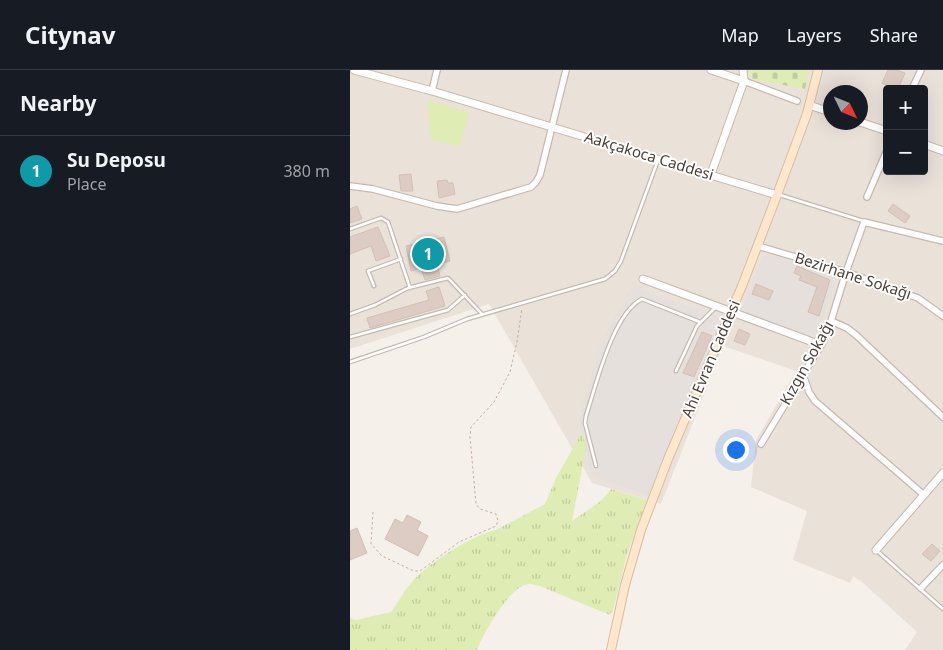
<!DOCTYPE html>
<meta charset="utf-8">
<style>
body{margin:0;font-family:"Noto Sans",sans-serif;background:#20242c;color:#f1f3f6}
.controls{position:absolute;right:15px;top:15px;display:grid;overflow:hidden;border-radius:5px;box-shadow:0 5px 20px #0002}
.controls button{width:45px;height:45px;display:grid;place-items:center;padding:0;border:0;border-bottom:1px solid #363941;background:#171b24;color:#f1f3f6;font:25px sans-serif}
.compass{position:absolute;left:473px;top:15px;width:45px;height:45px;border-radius:50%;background:#171b24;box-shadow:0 5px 20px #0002;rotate:133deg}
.you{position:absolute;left:385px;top:379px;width:18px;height:18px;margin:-12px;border:4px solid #fff;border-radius:50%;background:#1a73e8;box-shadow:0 0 0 8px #1a73e833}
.badge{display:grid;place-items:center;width:32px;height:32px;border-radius:50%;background:#ff1a2b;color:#fff;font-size:16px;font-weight:700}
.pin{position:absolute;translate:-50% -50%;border:2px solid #fff;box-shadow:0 1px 5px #0006}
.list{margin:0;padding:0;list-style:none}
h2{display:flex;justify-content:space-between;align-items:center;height:65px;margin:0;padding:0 20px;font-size:21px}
h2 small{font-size:16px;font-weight:400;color:#9ea1a6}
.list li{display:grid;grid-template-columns:32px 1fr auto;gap:15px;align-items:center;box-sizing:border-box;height:70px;padding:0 20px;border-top:1px solid #363941}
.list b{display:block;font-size:19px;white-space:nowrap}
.list p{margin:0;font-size:16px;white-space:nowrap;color:#9ea1a6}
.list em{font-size:16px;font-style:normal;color:#9ea1a6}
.map{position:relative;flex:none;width:593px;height:580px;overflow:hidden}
header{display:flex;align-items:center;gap:30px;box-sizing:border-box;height:70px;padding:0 25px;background:#171b24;border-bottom:1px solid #363941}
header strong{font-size:24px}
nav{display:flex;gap:28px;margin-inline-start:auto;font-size:18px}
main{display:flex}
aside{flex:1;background:#171b24}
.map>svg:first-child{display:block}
.residential{fill:#eae1d9;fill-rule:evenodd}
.industrial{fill:#e6e0dc}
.grass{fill:url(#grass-tufts)}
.cemetery{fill:url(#cemetery-stones)}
.green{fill:#dfecb3}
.building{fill:#dcccc3;stroke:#d4bfb3}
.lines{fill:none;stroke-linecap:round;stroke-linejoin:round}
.service-casing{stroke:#c6b9b0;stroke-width:5}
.minor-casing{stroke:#c6b9b0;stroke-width:8}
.tertiary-casing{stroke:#c6b9b0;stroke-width:9}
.secondary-casing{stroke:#dbbc9b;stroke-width:10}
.path{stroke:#c5ae9d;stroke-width:1;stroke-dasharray:2.5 2.5;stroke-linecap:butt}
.service{stroke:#fff;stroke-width:2.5}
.minor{stroke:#fff;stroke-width:5.5}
.tertiary{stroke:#fff;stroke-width:7}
.secondary{stroke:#ffe7cd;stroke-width:8}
.labels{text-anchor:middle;stroke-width:4;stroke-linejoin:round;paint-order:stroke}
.street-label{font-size:15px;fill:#4b4038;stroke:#fff}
</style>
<header>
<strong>Citynav</strong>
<nav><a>Map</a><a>Layers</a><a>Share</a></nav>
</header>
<main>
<aside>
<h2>Nearby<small></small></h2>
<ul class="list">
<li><span class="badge" style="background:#0f9aa8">1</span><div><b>Su Deposu</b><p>Place</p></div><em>380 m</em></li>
</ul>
</aside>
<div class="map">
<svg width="593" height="580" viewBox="0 0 593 580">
<defs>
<pattern id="grass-tufts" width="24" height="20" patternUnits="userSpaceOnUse" patternTransform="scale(1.25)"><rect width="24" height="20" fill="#dfecb3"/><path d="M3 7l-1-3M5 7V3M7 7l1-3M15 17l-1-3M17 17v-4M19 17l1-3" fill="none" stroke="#c1cb9b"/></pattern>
<pattern id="cemetery-stones" width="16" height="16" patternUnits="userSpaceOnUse" patternTransform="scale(1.25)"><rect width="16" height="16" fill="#dfecb3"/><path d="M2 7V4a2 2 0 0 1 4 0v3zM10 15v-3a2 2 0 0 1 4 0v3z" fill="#c1cb9b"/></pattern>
</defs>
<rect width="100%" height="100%" fill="#f6f0eb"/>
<path class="residential" d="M0,0H593V580H555L567,562L511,511L503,506L500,513L443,490L457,441L401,417L406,370L446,301L373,276L311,434L242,413L139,234L0,279ZM537,19H574V101H537ZM480,22H510V52H480Z"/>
<path class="industrial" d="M413,185L425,186L487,204V209L470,258L463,266L391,241Z
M282,216L373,249L298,426L241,405L229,349L250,274Z"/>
<path class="grass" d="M231,364L233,365L236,378L222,451L251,431L261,419L297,430L277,485L263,540L260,545L190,516C188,516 183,514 179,514C160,515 133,564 127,580H0V548L6,550L41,542C48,533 53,522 61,513C75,495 124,464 146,460L195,434L206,408Z"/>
<path class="cemetery" d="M397,0H459L455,19L403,9L397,4Z"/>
<path class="green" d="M77,30L119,42L110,76L81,70Z"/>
<path class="building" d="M538,0H547L555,3L548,19L532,13Z
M61,104L63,121H51L49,105Z
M97,110L98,113H103L105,124L89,128L87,111Z
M543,134L560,146L555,153L538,141Z
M7,136L12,149L0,153V139Z
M28,157L40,186L26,191L21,176L0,184V167Z
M94,167L100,191L87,194L90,206L75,210L71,198L61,201L56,176Z
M447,196L480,210L469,246L458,242L467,217L449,210L451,206L444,203Z
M406,214L423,221L419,230L402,224Z
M89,217L95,236L20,258L17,248L79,230L76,221Z
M389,259L400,264L395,275L384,271Z
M352,262L362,266L344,307L333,303Z
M57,445L71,452L67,460L78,466L68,486L35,469L45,449L53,453Z
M7,458L17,483L0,490V461Z
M582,474L590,481L581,491L572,484Z"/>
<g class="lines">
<defs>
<path id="service" d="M430,125L513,151
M0,159L31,148L38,152L60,218
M24,216L18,201L51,189
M0,244L25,235L58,218L98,208L132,244
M0,267L98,240L115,225
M0,292L74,267L117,249L255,209L265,201L271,191L308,90
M326,301L347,256L365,238
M246,396L235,353L236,346C246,315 263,243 292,229L350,252
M526,480L593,539"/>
<path id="minor" d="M394,11L447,31
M562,19L571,0
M82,21L87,0
M0,116L23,119L87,136L107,139L181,117L186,112L190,105L216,0
M517,127L537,80
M408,176L496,202L568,228L593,246
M481,251L497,258L506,265L593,347
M453,305L459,322L465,331L574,425
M411,374L471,275L481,251L496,202L514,152L593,171
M571,518L593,495"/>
<path id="tertiary" d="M4,0L82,21L427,125
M361,0L394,11
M459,35L480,42
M510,52L537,61
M574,74L593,81
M361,104L394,11L393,0
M293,209L471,275
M526,480L593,403"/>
<path id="secondary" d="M261,580L275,515L291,460L318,389L392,216L427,125L457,44L468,0"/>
</defs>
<use href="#service" class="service-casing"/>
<use href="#minor" class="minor-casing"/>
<use href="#tertiary" class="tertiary-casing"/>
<use href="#secondary" class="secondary-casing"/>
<path class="path" d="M23,442L21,474L32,486L64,501H70L109,472L146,456L148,451L146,444L130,439L126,434L120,367L121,357L144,332L160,302L167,272L172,238"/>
<use href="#service" class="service"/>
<use href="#minor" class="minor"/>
<use href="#tertiary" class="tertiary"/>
<use href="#secondary" class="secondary"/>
</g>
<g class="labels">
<g class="street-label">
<text transform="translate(299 86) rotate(17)" y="5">Aakçakoca Caddesi</text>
<text transform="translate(503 206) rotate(18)" y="5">Bezirhane Sokağı</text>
<text transform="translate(361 289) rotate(-67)" y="5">Ahi Evran Caddesi</text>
<text transform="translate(457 293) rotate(-61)" y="5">Kızgın Sokağı</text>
</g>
</g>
</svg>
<div class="controls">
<button>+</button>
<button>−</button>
</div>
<svg class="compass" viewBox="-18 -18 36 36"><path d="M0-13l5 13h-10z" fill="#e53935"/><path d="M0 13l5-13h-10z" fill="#9ea1a6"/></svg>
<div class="you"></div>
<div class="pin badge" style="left:78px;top:184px;background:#0f9aa8">1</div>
</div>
</main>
